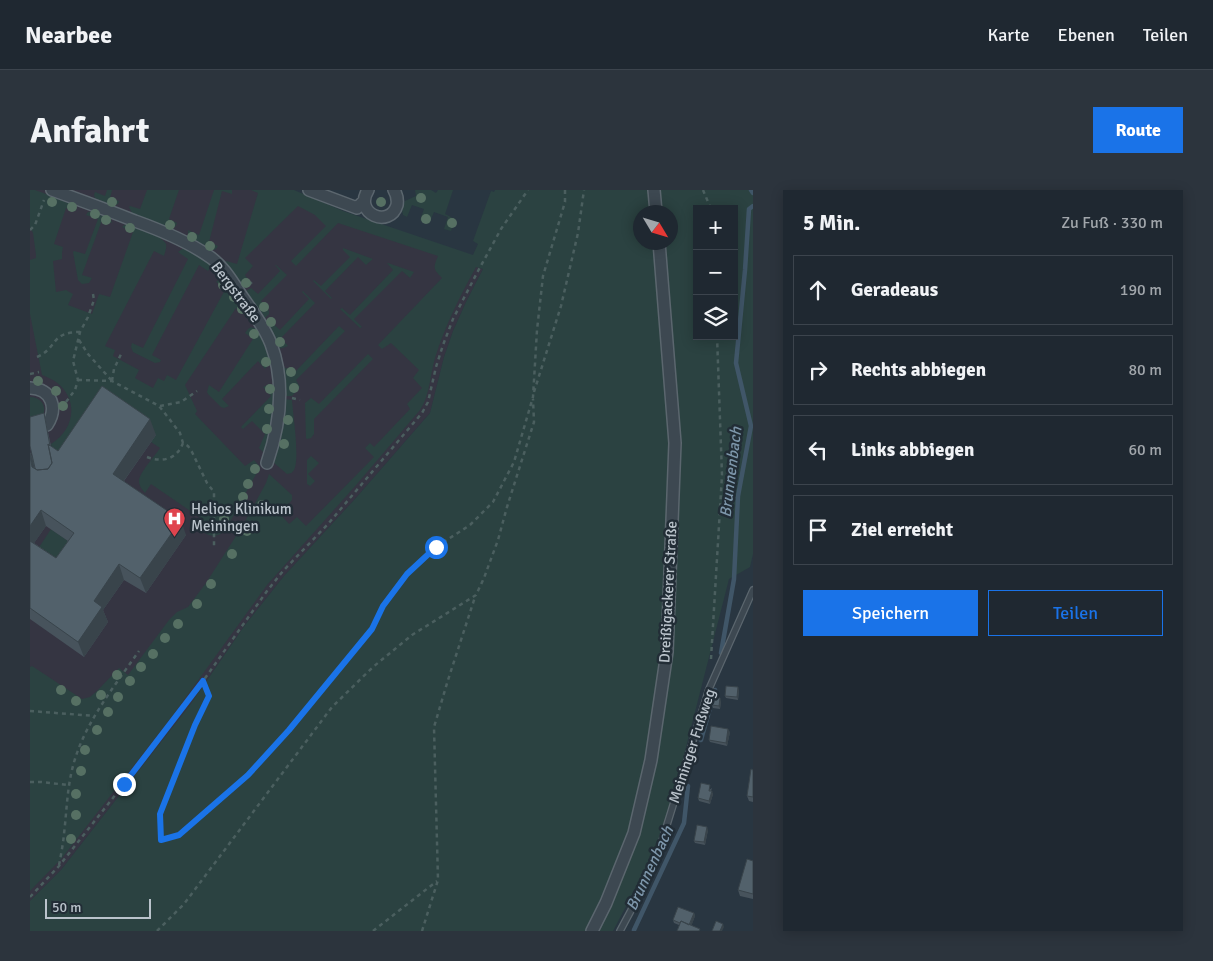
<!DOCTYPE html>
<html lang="de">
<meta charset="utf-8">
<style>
body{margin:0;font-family:Signika,sans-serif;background:#2c343d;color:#f1f3f6}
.controls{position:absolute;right:15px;top:15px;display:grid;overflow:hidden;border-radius:0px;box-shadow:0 2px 12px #0003}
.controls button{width:45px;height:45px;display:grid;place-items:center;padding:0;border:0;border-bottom:1px solid #3c444d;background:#1f2831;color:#f1f3f6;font:25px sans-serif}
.compass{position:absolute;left:603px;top:15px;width:45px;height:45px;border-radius:50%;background:#1f2831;box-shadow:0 2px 12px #0003;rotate:128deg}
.scale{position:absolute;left:15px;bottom:12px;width:106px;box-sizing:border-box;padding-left:5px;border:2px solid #bac3cb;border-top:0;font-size:14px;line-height:18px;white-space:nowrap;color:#bac3cb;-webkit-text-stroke:4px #222d36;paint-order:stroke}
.stop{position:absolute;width:15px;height:15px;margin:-11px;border:4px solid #1a73e8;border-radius:50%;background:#fff}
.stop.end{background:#1a73e8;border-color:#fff;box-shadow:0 1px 5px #0008}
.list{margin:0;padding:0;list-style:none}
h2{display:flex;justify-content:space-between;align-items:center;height:65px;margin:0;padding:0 20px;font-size:21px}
h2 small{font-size:16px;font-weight:400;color:#a1a6ab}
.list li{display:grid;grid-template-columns:32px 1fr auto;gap:15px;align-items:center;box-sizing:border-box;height:70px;margin:0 10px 10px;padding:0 10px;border:1px solid #3c444d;border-radius:0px}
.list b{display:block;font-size:19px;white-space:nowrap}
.list em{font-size:16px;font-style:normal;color:#a1a6ab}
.actions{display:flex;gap:10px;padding:15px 20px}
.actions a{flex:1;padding:11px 0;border:1px solid #1a73e8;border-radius:0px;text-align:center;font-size:18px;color:#1a73e8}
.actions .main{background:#1a73e8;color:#fff}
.icon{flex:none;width:28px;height:28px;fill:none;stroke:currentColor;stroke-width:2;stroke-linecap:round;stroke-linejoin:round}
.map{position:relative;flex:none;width:723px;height:741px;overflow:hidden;border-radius:0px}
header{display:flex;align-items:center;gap:30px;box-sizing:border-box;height:70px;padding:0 25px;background:#1f2831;border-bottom:1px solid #3c444d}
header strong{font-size:24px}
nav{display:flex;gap:28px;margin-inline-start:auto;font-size:18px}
.intro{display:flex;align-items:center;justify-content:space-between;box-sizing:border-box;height:120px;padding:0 30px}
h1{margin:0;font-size:35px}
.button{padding:12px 22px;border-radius:0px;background:#1a73e8;color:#fff;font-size:18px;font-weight:700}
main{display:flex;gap:30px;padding:0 30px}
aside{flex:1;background:#1f2831;border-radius:0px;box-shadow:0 2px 12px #0003}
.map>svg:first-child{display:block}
.medical{fill:#353542}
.green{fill:#2b4241;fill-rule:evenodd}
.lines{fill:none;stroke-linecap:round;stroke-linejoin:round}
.stream{stroke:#405668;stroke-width:4.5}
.service-casing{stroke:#5b666e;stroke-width:8}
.minor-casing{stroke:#5b666e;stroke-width:14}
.path{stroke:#4b5f5f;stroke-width:2.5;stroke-dasharray:4 4;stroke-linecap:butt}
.service{stroke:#3d4851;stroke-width:5.5}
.minor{stroke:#3d4851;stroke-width:11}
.tree{fill:#567063}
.wall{fill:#47535c;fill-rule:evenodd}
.shaded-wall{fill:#39444b}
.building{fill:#52616b;stroke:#39444b}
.route{stroke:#1a73e8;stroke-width:6}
.labels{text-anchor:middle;stroke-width:5;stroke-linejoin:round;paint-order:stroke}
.street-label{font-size:15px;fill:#bac3cb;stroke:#222d36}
.poi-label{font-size:15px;fill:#bac3cb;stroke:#222d36;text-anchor:start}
.water-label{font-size:16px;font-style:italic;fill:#7d96aa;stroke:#222d36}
</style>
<header>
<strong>Nearbee</strong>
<nav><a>Karte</a><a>Ebenen</a><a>Teilen</a></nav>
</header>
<div class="intro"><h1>Anfahrt</h1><a class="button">Route</a></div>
<main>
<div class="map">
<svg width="723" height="741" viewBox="0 0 723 741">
<rect width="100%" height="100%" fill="#293641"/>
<path class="medical" d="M0,0H250L453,79L436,112L423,141L414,167L400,223L325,309L254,386L215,435L160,515L31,680L0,711Z"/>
<path class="green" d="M0,0H5L41,13L44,15L46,21L36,18L24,54L33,57L32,63V69L23,71L26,102L36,100L43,104L38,115L62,124L69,104L80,107L103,42L92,37C95,35 95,33 99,34C107,35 133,47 136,54C137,58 135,62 134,66L124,61L75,156L85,160L83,166L109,180L105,188L123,198L128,188L134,191L137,185L146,190L196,98L186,92L190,89H193L195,90L214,118L215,121L214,124L206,118L155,195L167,221L165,224L215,276L224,270L230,277L196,339C187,350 177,346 167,338L172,329L121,294L115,303C112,299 109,296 109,291C109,283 125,266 130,258L121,252L125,245L24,270L21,254C44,240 50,210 26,192C22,189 17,187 12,185L0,124V70L6,68V65L3,43L0,37Z
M77,0H82L80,8L89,11L88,14L83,16L65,8L64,5L65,2L75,6Z
M117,0H149L139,29L147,33C146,37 144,39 139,38L102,23L99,17L100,16L110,19Z
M184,0H202V4L192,1L179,52L188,56L186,59L184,60L160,48L158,46V40L169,45Z
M221,0H264L313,21L443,65L448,54L443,51L461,1L464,2L465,0H723V364L720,377L699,389L644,604L622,667L583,741H0V711L31,680L160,515L215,435L254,386L325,309L400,223L414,167L423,141L436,112L453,79L446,77C430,106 415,136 405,168C400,185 400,205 390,220L327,294L237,395L143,525L32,668L0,701V477L2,476L52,509L60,507L67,501L89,478L98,485L139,430L147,422L158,417L176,393L213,335L236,293L239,284L262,305V310L250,324L259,334L267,327L276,336L344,267L335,258L340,253L344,257L380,219L377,214L392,198L383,188L389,180L361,153L352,159L348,155L412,88C403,79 403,78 408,66L308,33L266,76L261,71L296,36L285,25L268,16L215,68L223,76L215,85L219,91L214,96L197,77L196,71L207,74L228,3ZM667,19H704V146H667ZM610,22H640V52H610Z
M385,0H401L406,3L408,0H423L415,24L425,29L421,41L414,39L418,27L404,22L399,34L390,30L394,19L382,15L377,27L373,25L372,20L375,11L386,6Z
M64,21C72,24 80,25 82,33L72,30L52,85L62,88L59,93L52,94L48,90L43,62L44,61L55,64L68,29L56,25L58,22Z
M313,58L343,69L336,75L328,67L295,101L302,108L301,109L283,91L284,90L291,96L320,67L313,60Z
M152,59C161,59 175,68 181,76L178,81L169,75L122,165L131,170L130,172L125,173L103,162L101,157L102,153L113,158L158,69L148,62Z
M357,73H358L384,82L380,88L372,81L324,129L332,137L330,138L310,119L312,118L320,125L363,80Z
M245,75H246L257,85L231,111L239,121V124L235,128L216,101L221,98L228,104L250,81Z
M273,101L285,113L251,148L258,156L253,158L248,159L245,148L236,130L238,129L250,140L279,109L272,102Z
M309,136L315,141L266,190L270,197L262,206H255V189L252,177L266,181Z
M221,137L227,139C233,148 239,161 240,173L235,179L228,171L192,209L199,216L194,218L191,217L178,204L177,202L179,195L189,202L223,149L215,143L218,139Z
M338,164L343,169L284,229V244L281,248L277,249L276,248L275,213L281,208L289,214Z
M239,194C242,196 243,196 244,200C247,212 238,250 234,263L229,258L235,244L222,231L213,239L211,237L241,206L233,197Z
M0,207C11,207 17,216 13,226L0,232Z
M255,209L262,210C263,225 270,268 264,280C261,284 261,283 257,284L243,272L253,234Z
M281,266L289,273L278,284L285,291L280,296L277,294V270Z
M21,339L48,358L31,383L4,365Z"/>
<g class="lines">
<path class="stream" d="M721,0L723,3
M691,463L704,389L708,306L721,236L706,173L715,80L719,19L723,16
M671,550L685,500
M604,740L654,633L658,596"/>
<defs>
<path id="service" d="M590,741L606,711L627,667L679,499L723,400"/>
<path id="minor" d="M22,0C50,10 77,20 105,31C130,40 155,50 177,65C192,74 202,91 211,105C222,121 234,136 241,154C256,194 250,235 237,273
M279,0L327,18L334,11
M338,0C323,24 360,39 367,15C368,9 367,5 364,0
M624,0L626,22
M0,198C22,199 28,218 17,235
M562,741L576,713L604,643L621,570L637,462L645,253L629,52"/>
</defs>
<use href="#service" class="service-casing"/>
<use href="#minor" class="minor-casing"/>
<path class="path" d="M673,0L681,19
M0,40L5,35L14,10
M219,95L222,92V89
M49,150L58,164L82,191
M7,167C28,158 20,142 50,142
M0,184L9,182
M48,190L82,191L129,216L137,226L150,243L153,253L158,256L162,262L177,293L184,302V356
M82,191L84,179L92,162
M504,202L531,116L548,43L554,0
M262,208L270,210
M36,212L45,200L48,190L43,171L50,142L58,127L64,110L63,104
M130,216L151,212L167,201
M117,267C133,273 147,269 153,253
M681,469L692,285L687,146
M173,491L179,506L165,535L130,624L131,649L149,645L218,585L259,540L342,439L353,416L377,385L406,357L440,335L463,312L484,272L503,207L507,140L513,86L535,12V0
M0,521L65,526
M0,592H11L38,595
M29,675C31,665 33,654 34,644C37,619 37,594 45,569C57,530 86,494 109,461
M0,707L29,676L94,594L173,491L237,401L253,381L298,334L392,223L398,212L406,177L413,155L423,129L448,81L471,39L498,0
M127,741L154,714L302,517L343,477L382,445L446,405L454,388L468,350L477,317L504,232L503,209
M343,741L407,691
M392,741L408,690L404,537L418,490L445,407"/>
<use href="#service" class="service"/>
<use href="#minor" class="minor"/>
</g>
<g class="tree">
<circle cx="391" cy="8" r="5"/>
<circle cx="22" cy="12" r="5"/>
<circle cx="82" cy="12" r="5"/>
<circle cx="351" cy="12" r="5"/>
<circle cx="42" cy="17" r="5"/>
<circle cx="65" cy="24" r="5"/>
<circle cx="396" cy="29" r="5"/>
<circle cx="76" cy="30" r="5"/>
<circle cx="422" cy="33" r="5"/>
<circle cx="140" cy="35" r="5"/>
<circle cx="100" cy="38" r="5"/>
<circle cx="162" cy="47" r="5"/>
<circle cx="180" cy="56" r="5"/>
<circle cx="216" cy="93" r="5"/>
<circle cx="193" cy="95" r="5"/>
<circle cx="204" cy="107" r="5"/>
<circle cx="234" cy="117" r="5"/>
<circle cx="212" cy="119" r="5"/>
<circle cx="241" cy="132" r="5"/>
<circle cx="224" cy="144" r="5"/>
<circle cx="250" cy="152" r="5"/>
<circle cx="236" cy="172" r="5"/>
<circle cx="261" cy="182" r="5"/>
<circle cx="8" cy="191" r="5"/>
<circle cx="264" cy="198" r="5"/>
<circle cx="240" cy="199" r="5"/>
<circle cx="26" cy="201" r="5"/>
<circle cx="33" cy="216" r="5"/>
<circle cx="239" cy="219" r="5"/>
<circle cx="258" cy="230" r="5"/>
<circle cx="237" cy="239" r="5"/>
<circle cx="254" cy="254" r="5"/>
<circle cx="225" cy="279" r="5"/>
<circle cx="218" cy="294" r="5"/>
<circle cx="213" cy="307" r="5"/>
<circle cx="232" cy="315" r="5"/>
<circle cx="194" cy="329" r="5"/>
<circle cx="217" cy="341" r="5"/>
<circle cx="202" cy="364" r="5"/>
<circle cx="181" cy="394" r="5"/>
<circle cx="167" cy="414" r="5"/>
<circle cx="148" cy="434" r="5"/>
<circle cx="135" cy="448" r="5"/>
<circle cx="123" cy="464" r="5"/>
<circle cx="111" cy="477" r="5"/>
<circle cx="87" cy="485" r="5"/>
<circle cx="100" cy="491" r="5"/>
<circle cx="31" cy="500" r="5"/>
<circle cx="71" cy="505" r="5"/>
<circle cx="88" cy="507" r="5"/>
<circle cx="46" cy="511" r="5"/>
<circle cx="78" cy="522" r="5"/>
<circle cx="67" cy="540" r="5"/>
<circle cx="55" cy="560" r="5"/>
<circle cx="51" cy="581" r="5"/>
<circle cx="46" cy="604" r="5"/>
<circle cx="46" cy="625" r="5"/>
<circle cx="41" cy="649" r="5"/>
</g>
<path class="wall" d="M14,223L21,256L28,261L126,245L94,291L156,345L116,403L94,390L73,420L78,432L54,467L0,429V262L3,269ZM16,336L38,351L26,368L4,353Z
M709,500L708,510L696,508L695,506Z
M691,511L690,519L683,518L682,515Z
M700,542L697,556L680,552L679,550Z
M723,580V612L719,611L717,606Z
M682,598L681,601L683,604L680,614L669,611L668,608Z
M678,640L675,655L665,653L664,651Z
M723,671V709L710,706L708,700Z
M664,723L665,726L661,736L649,735L644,733L643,730Z"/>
<path class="shaded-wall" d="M120,229L126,245L88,299L83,284Z
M0,262L3,271L7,289L2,277L0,266Z
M11,320L16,336L0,359V336Z
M151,330L156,345L116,403L110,388Z
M89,374L94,390L73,420L78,432L54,467L48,452L64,411Z
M708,497L709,500L708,510L707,507Z
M690,508L691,511L690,519L689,516Z
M698,539L700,542L697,556L696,553Z
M682,601L683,604L680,614L679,611Z
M677,637L678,640L675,655L674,652Z
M664,723L665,726L660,740L659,737Z
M693,734L694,737L692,741H690Z"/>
<path class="building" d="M72,196L120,229L83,284L151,330L110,388L89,374L64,411L72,417L48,452L0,418V351L26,368L44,343L11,320L0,336V266L2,277L7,280L18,279L22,273L18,254L28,261Z
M14,223L20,256L18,254L22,273L18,279L7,280L5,278L0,256V227Z
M696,496L708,497L707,507L695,506Z
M683,507L690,508L689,516L682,515Z
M681,536L698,539L696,553L679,550Z
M721,579L723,580V607L717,606Z
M671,593L680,595L679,601H682L679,611L668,608Z
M667,635L677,637L674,652L664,651Z
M717,669L723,671V704L708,700Z
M648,717L664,723L659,735L651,731L650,733L643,730Z
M651,731L670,739L669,741H647Z
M686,731L693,734L690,741H682Z"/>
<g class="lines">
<path class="route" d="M94,594L173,491L179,506L165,535L130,624L131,650L149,645L218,585L259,540L342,439L353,416L377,384L406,357"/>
</g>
<defs>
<symbol id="hospital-pin" viewBox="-11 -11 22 30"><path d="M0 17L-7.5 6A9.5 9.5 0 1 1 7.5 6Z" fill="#e0444e" stroke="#222d36"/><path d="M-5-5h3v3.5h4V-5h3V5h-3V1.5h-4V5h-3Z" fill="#fff"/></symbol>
</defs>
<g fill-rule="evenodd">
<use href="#hospital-pin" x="132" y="316" width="25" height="34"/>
</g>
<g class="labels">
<g class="street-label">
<text transform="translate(206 102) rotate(53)" y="5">Bergstraße</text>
<text transform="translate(638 402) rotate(-87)" y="5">Dreißigackerer Straße</text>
<text transform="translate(662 556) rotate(-72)" y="5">Meininger Fußweg</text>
</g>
<g class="poi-label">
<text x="161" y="324">Helios Klinikum<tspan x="161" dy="17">Meiningen</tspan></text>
</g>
<g class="water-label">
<text transform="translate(700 282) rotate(-83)" y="6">Brunnenbach</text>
<text transform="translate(619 678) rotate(-65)" y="6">Brunnenbach</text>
</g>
</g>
</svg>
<div class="controls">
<button>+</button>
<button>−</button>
<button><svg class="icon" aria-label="layers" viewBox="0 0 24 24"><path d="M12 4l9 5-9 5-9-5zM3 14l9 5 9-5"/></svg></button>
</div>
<svg class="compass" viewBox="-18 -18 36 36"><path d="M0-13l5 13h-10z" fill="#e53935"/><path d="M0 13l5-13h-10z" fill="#a1a6ab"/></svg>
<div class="scale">50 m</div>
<div class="stop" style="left:406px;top:357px"></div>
<div class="stop end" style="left:94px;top:594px"></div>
</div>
<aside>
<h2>5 Min.<small>Zu Fuß · 330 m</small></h2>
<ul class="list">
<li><svg class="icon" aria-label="ahead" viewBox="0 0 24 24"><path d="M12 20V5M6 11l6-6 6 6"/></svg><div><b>Geradeaus</b></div><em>190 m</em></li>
<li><svg class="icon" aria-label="right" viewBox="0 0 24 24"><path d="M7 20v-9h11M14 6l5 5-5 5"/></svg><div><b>Rechts abbiegen</b></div><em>80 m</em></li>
<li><svg class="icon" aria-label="left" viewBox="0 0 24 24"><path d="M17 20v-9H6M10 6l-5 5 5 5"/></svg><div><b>Links abbiegen</b></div><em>60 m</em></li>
<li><svg class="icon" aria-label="arrive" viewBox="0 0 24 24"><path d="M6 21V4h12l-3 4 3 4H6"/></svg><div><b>Ziel erreicht</b></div></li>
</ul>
<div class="actions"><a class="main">Speichern</a><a>Teilen</a></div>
</aside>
</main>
